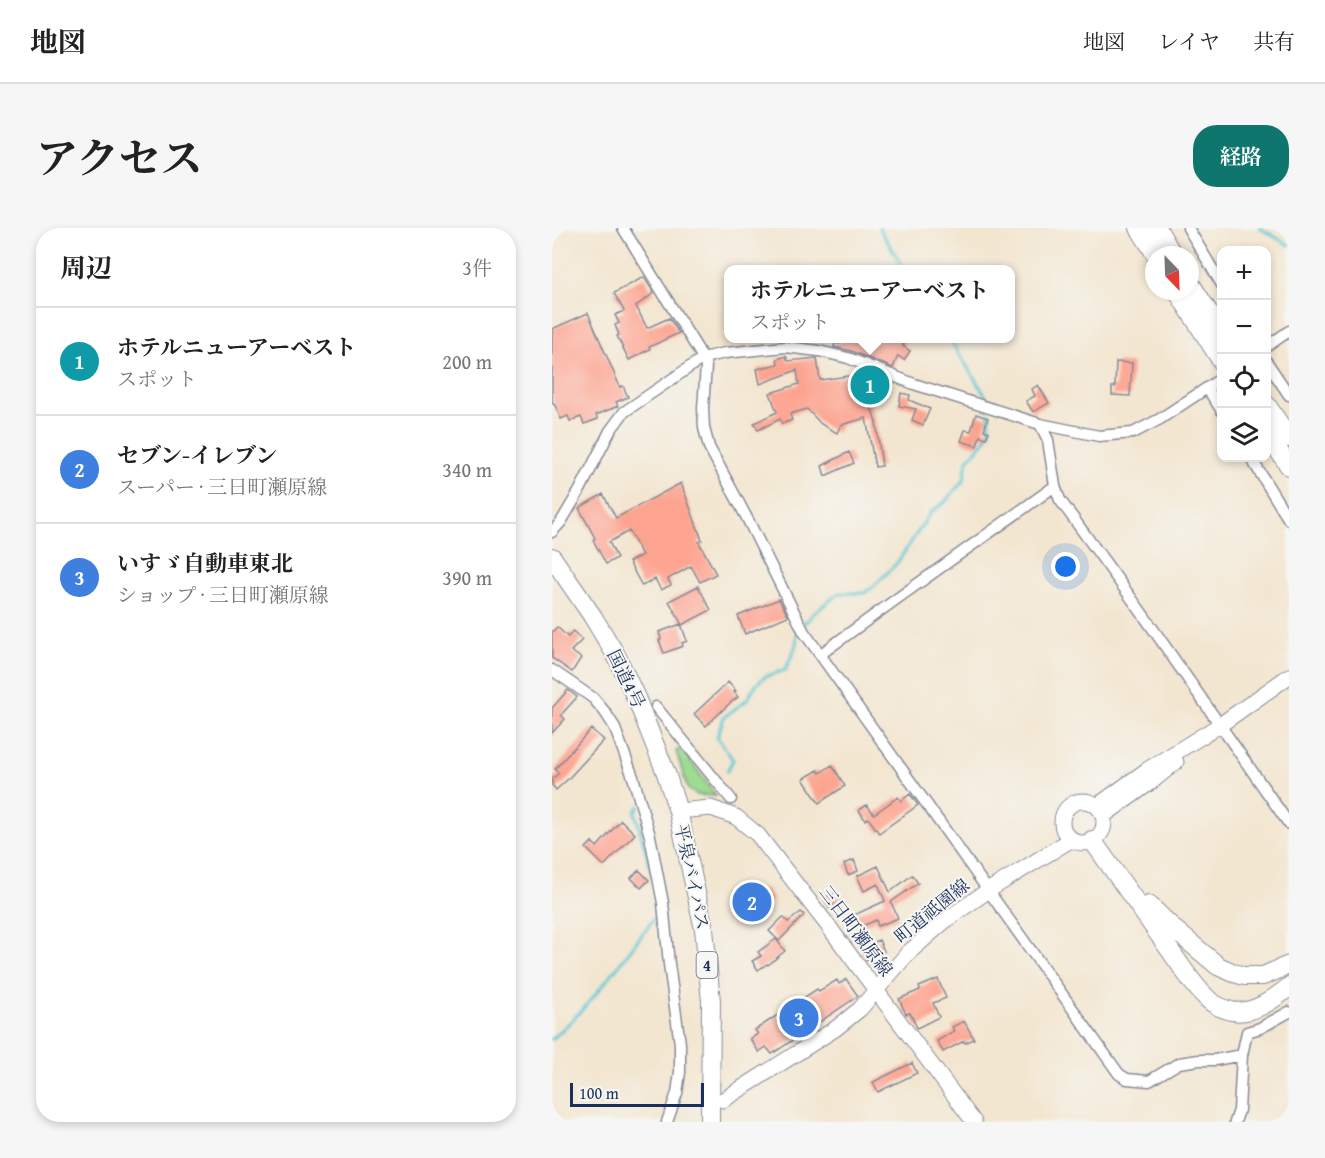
<!DOCTYPE html>
<html lang="ja">
<meta charset="utf-8">
<style>
body{margin:0;font-family:"Gentium Book Plus","Noto Serif JP",serif;background:#f6f6f6;color:#222}
.controls{position:absolute;right:18px;top:18px;display:grid;overflow:hidden;border-radius:12px;box-shadow:0 3px 9px #0003}
.controls button{width:54px;height:54px;display:grid;place-items:center;padding:0;border:0;border-bottom:2px solid #e0e0e0;background:#fff;color:#222;font:30px sans-serif}
.compass{position:absolute;left:593px;top:18px;width:54px;height:54px;border-radius:50%;background:#fff;box-shadow:0 3px 9px #0003;rotate:157deg}
.scale{position:absolute;left:18px;bottom:15px;width:134px;box-sizing:border-box;padding-left:6px;border:3px solid #1b2f5e;border-top:0;font-size:16px;line-height:21px;white-space:nowrap;color:#1b2f5e;-webkit-text-stroke:4px #f6f6f2;paint-order:stroke}
.you{position:absolute;left:514px;top:339px;width:21px;height:21px;margin:-15px;border:4px solid #fff;border-radius:50%;background:#1a73e8;box-shadow:0 0 0 9px #1a73e833}
.badge{display:grid;place-items:center;width:39px;height:39px;border-radius:50%;background:#0f766e;color:#fff;font-size:20px;font-weight:700}
.pin{position:absolute;translate:-50% -50%;border:3px solid #fff;box-shadow:0 2px 6px #0006}
.popup{position:absolute;left:172px;top:37px;width:291px;height:78px;box-sizing:border-box;display:grid;place-content:center;border-radius:12px;background:#fff;filter:drop-shadow(0 2px 4px #0005);font-size:20px;white-space:nowrap;color:#767676}
.popup b{font-size:22px;color:#222}
.popup::after{content:'';position:absolute;left:50%;top:100%;margin-left:-12px;border:12px solid transparent;border-top-color:#fff}
.list{margin:0;padding:0;list-style:none}
h2{display:flex;justify-content:space-between;align-items:center;height:78px;margin:0;padding:0 24px;font-size:26px}
h2 small{font-size:20px;font-weight:400;color:#767676}
.list li{display:grid;grid-template-columns:39px 1fr auto;gap:18px;align-items:center;box-sizing:border-box;height:108px;padding:0 24px;border-top:2px solid #e0e0e0}
.list b{display:block;font-size:22px;white-space:nowrap}
.list p{margin:0;font-size:20px;white-space:nowrap;color:#767676}
.list em{font-size:20px;font-style:normal;color:#767676}
.icon{flex:none;width:33px;height:33px;fill:none;stroke:currentColor;stroke-width:2;stroke-linecap:round;stroke-linejoin:round}
.map{position:relative;flex:none;width:737px;height:894px;overflow:hidden;border-radius:24px}
header{display:flex;align-items:center;gap:36px;box-sizing:border-box;height:84px;padding:0 30px;background:#fff;border-bottom:2px solid #e0e0e0}
header strong{font-size:28px}
nav{display:flex;gap:33px;margin-inline-start:auto;font-size:21px}
.intro{display:flex;align-items:center;justify-content:space-between;box-sizing:border-box;height:144px;padding:0 36px}
h1{margin:0;font-size:42px}
.button{padding:15px 27px;border-radius:24px;background:#0f766e;color:#fff;font-size:21px;font-weight:700}
main{display:flex;gap:36px;padding:0 36px}
aside{flex:1;background:#fff;border-radius:24px;box-shadow:0 3px 9px #0003}
.map>svg:first-child{display:block}
.green{fill:#9edc91;stroke:#5c8678;stroke-width:1.5}
.lines{fill:none;stroke-linecap:round;stroke-linejoin:round}
.stream{stroke:#5bc7d5;stroke-width:3}
.building{fill:#fda491}
.street-casing{stroke:#878a97;stroke-width:13}
.secondary-casing{stroke:#878a97;stroke-width:17}
.highway-casing{stroke:#878a97;stroke-width:20}
.street{stroke:#fff;stroke-width:10}
.secondary{stroke:#fff;stroke-width:15}
.highway{stroke:#fff;stroke-width:18}
.labels{text-anchor:middle;stroke-width:4.5;stroke-linejoin:round;paint-order:stroke}
.shield{fill:#f6f6f2;stroke:#5d6b8a;stroke-width:1.5}
.shield-label{font-size:16px;font-weight:bold;fill:#1b2f5e}
.street-label{font-size:18px;fill:#1b2f5e;stroke:#f6f6f2}
</style>
<header>
<strong>地図</strong>
<nav><a>地図</a><a>レイヤ</a><a>共有</a></nav>
</header>
<div class="intro"><h1>アクセス</h1><a class="button">経路</a></div>
<main>
<aside>
<h2>周辺<small>3件</small></h2>
<ul class="list">
<li><span class="badge" style="background:#0f9aa8">1</span><div><b>ホテルニューアーベスト</b><p>スポット</p></div><em>200 m</em></li>
<li><span class="badge" style="background:#3f7fe0">2</span><div><b>セブン-イレブン</b><p>スーパー · 三日町瀬原線</p></div><em>340 m</em></li>
<li><span class="badge" style="background:#3f7fe0">3</span><div><b>いすゞ自動車東北</b><p>ショップ · 三日町瀬原線</p></div><em>390 m</em></li>
</ul>
</aside>
<div class="map">
<svg width="737" height="894" viewBox="0 0 737 894">
<rect width="100%" height="100%" fill="#f6f6f2"/>
<filter id="ink" filterUnits="userSpaceOnUse"><feTurbulence type="fractalNoise" baseFrequency=".0167" numOctaves="2"/><feDisplacementMap in="SourceGraphic" scale="12" xChannelSelector="R" yChannelSelector="G"/><feConvolveMatrix kernelMatrix="1 2 1 2 8 2 1 2 1" color-interpolation-filters="sRGB"/></filter>
<filter id="wash" filterUnits="userSpaceOnUse"><feTurbulence type="fractalNoise" baseFrequency=".008" numOctaves="4" result="noise"/><feDisplacementMap in="SourceGraphic" scale="24" xChannelSelector="R" yChannelSelector="G"/><feGaussianBlur stdDeviation="1.35" result="paint"/><feColorMatrix in="noise" values="0 0 0 0 0 0 0 0 0 0 0 0 0 0 0 0 0 1.4 0 .05"/><feComposite in="paint" operator="in"/></filter>
<g filter="url(#wash)">
<rect width="100%" height="100%" fill="#f3e6d0"/>
<path class="green" d="M129,520L164,568L145,567L136,561L124,523Z"/>
<g class="lines">
<path class="stream" d="M327,0L353,42
M708,0L737,17
M397,110L433,167L436,176
M251,394H254L262,385L287,365H312L321,359L345,335L379,284L392,275L412,252L415,233L434,211L438,203L437,186
M175,543L181,532L165,509L172,489L196,471L202,459L212,449L233,442C240,428 248,414 244,398
M87,578L83,584L101,649
M0,811C43,774 74,726 109,682"/>
</g>
<g id="blocks">
<path class="building" d="M92,49L102,65L84,78L95,100L117,90L127,105L97,119L98,121L77,132L65,108L67,107L63,97L67,95L63,87L72,83L62,65Z
M36,85L68,159L71,158L76,169L64,174L66,178L44,187L46,191L32,196L29,189L18,193L16,188L9,191L3,177H2L0,173V101Z
M289,111H321L328,115L330,111H354L351,118L358,123L352,132L346,128L341,140L299,123L282,119L283,114L287,116Z
M234,128L236,133L265,130L268,152L303,147L304,154L321,150L325,165L324,167L319,168L320,174L318,175L324,194L330,238L323,239L314,190L289,197L285,205L269,196L255,181L238,186L240,192L230,196L228,191L206,202L202,195L225,184L218,165L247,156L245,142L208,156L205,141L226,136L225,131Z
M564,134L580,135L578,168L560,167V159H563Z
M486,157L497,175L481,184L474,173L483,168L480,161Z
M349,165L358,167L357,172L378,181L371,197L360,192L364,181L347,178Z
M424,186L436,190L432,202L437,204L434,210L428,208L425,218L409,213L413,202L419,203Z
M297,224L302,235L273,248L270,238Z
M129,255L150,312L147,314L164,346L148,354L139,338L116,351L119,357L109,362L103,351L90,358L77,334L90,327L77,303L57,314L65,330L54,336L41,312L43,310L27,280L51,266L64,290Z
M146,358L159,382L130,397L117,373Z
M227,371L236,388L193,406L186,388Z
M129,396L135,413L130,415L131,418L112,425L107,412L109,411L107,404Z
M5,399L16,409L21,403L30,412L19,423L29,430L20,444L0,430V404Z
M176,454L184,463L182,464L186,469L178,475L154,498L142,486Z
M16,462L25,469L9,487L13,491L0,505V480Z
M39,501L52,512L16,551L4,562L0,557V551L7,545L3,541Z
M280,537L293,558L267,575L251,551L266,542L268,545Z
M358,566L366,577L327,605L316,590L313,592L307,582L315,577L322,586L346,569L349,573Z
M69,592L83,606L52,638L34,620L40,614L45,619Z
M302,632L306,643L296,647L292,636Z
M326,638L338,664L360,647L366,655L339,674L346,690L326,698L324,692L308,699L302,687L333,673L326,656L312,663L305,648Z
M87,642L97,652L89,660L79,650Z
M213,660L220,672L195,686L188,673Z
M284,664L289,675L277,680L272,670Z
M249,684L252,687L227,713L217,703L231,689L236,694Z
M224,711L233,723L216,737L215,736L206,742L200,733L209,728L206,724Z
M327,712L332,723L314,732L309,720Z
M294,751L306,768L220,826L214,819L207,824L198,811L206,806L203,802L265,761L267,763L285,752L287,756Z
M386,751L394,770L381,775L387,789L365,800L358,785L354,786L347,771L368,762L367,759Z
M412,793L422,811L413,815L412,813L391,824L385,813L402,803L400,799Z
M360,835L365,845L326,864L321,854Z"/>
</g>
</g>
<g filter="url(#ink)">
<use href="#blocks" fill-opacity="0" stroke="#878a97" stroke-width="1.5"/>
<g class="lines">
<defs>
<path id="street" d="M71,0L151,130L154,138L151,180L152,200L157,219L196,292L252,404L567,846L575,851L597,853L627,835L647,832H663L690,827
M636,0L670,57
M714,119L737,103
M714,133L737,167
M655,160L670,183
M488,196L496,212L503,258L508,272L585,378L737,596
M699,230L737,292
M0,304L9,294L28,262L58,203L72,184L151,130L173,125L233,119L267,123L296,130L362,156L488,196L547,208L581,205L608,191L670,150
M269,426C346,369 425,314 503,258
M0,442L41,470L53,484L62,498L81,549L98,608L111,675L117,736L128,816V844L125,865L115,894
M104,479L179,571
M683,894L687,882L690,827L695,804L708,800L737,784"/>
<path id="secondary" d="M510 594a21 21 0 1 1 42 0a21 21 0 1 1-42 0Z
M545,578L595,542L668,497L737,448
M126,583L159,580L184,589L206,607L274,695L422,894
M551,588L603,551L624,534
M171,872L283,801L308,781L356,725L395,691L437,662L520,611"/>
<path id="highway" d="M587,0L604,27
M605,0L621,27
M638,55L670,105
M625,63L670,134
M714,176L737,210
M714,204L737,238
M0,329L41,389L65,429L85,472L114,545L126,583L152,701L159,773L158,894
M540,612C565,647 590,683 615,718C628,736 641,758 658,773C664,778 672,781 679,783C702,787 720,772 737,759
M597,677L623,702L654,728L666,738L682,745L692,748H711L737,737"/>
</defs>
<use href="#street" class="street-casing"/>
<use href="#secondary" class="secondary-casing"/>
<use href="#highway" class="highway-casing"/>
<use href="#street" class="street"/>
<use href="#secondary" class="secondary"/>
<use href="#highway" class="highway"/>
</g>
</g>
<g class="labels">
<rect class="shield" x="144.5" y="724" width="21" height="26" rx="4.5"/>
<g class="shield-label">
<text x="155" y="743">4</text>
</g>
<g class="street-label">
<text transform="translate(74 451) rotate(64)" y="6">国道4号</text>
<text transform="translate(140 649) rotate(78)" y="6">平泉バイパス</text>
<text transform="translate(380 683) rotate(-39)" y="6">町道祗園線</text>
<text transform="translate(304 703) rotate(53)" y="6">三日町瀬原線</text>
</g>
</g>
</svg>
<div class="controls">
<button>+</button>
<button>−</button>
<button><svg class="icon" aria-label="locate" viewBox="0 0 24 24"><circle cx="12" cy="12" r="6"/><path d="M12 2v4M12 18v4M2 12h4M18 12h4"/></svg></button>
<button><svg class="icon" aria-label="layers" viewBox="0 0 24 24"><path d="M12 4l9 5-9 5-9-5zM3 14l9 5 9-5"/></svg></button>
</div>
<svg class="compass" viewBox="-18 -18 36 36"><path d="M0-13l5 13h-10z" fill="#e53935"/><path d="M0 13l5-13h-10z" fill="#767676"/></svg>
<div class="scale">100 m</div>
<div class="you"></div>
<div class="pin badge" style="left:318px;top:157px;background:#0f9aa8">1</div>
<div class="popup"><b>ホテルニューアーベスト</b>スポット</div>
<div class="pin badge" style="left:200px;top:674px;background:#3f7fe0">2</div>
<div class="pin badge" style="left:247px;top:790px;background:#3f7fe0">3</div>
</div>
</main>
